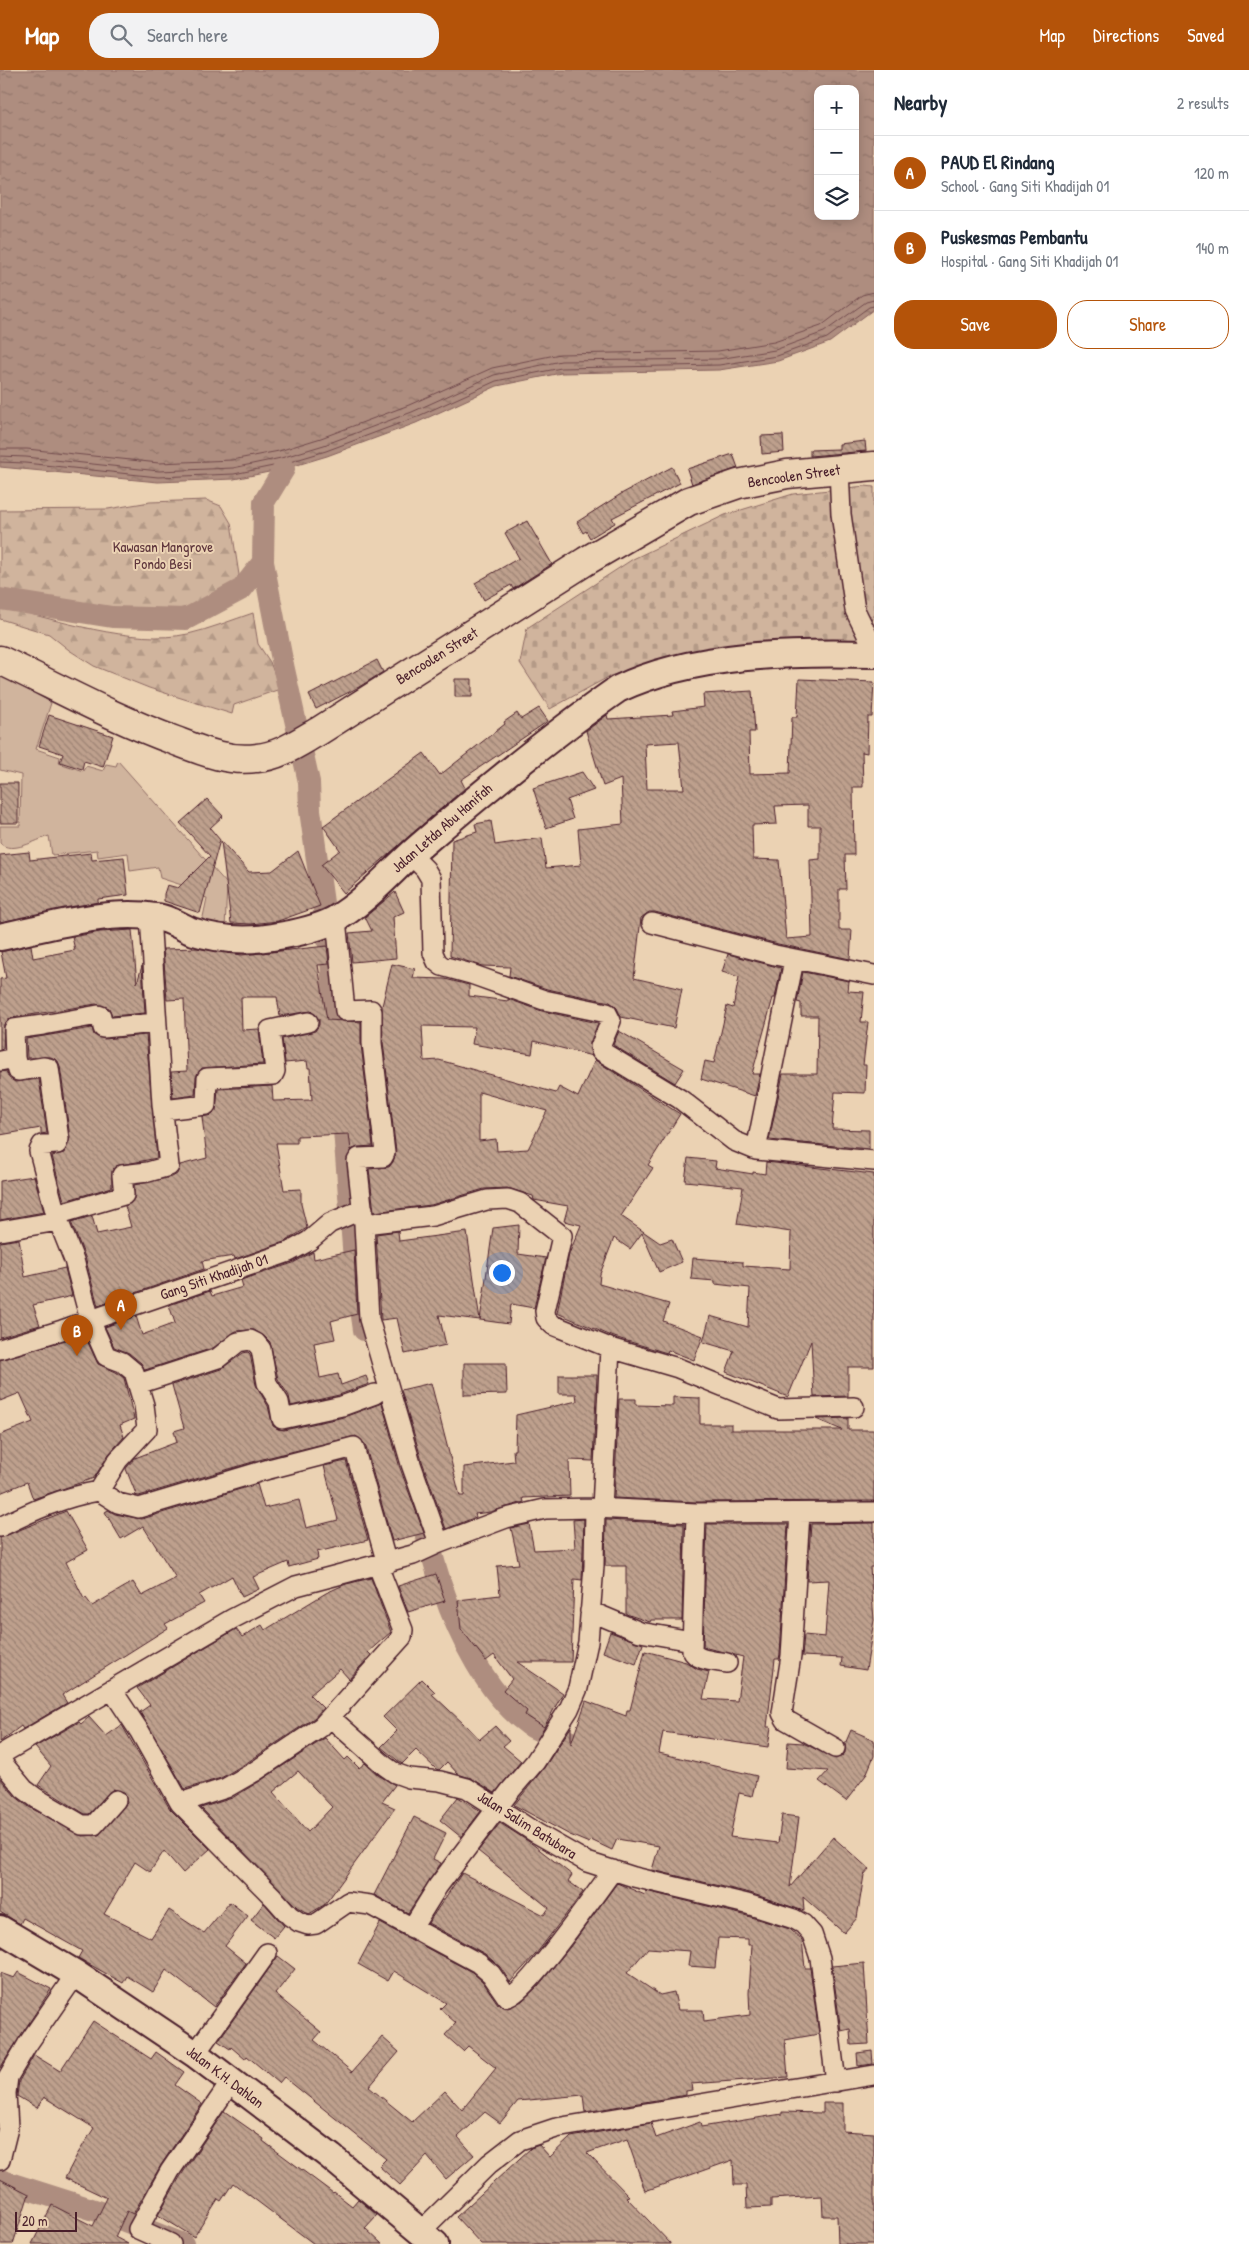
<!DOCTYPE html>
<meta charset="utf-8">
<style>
body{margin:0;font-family:"Patrick Hand",sans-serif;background:#f2f2f3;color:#1f2937}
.controls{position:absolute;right:15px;top:15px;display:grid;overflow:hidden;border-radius:10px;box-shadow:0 2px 12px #0003}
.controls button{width:45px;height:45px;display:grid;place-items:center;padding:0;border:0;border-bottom:1px solid #e0e1e3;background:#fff;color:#1f2937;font:25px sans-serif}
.scale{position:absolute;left:15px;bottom:12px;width:62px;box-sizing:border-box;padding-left:5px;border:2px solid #4a1f2b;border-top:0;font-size:14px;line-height:18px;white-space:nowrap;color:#4a1f2b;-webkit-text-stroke:4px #ebd2b3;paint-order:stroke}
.you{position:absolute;left:501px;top:1202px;width:18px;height:18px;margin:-12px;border:4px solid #fff;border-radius:50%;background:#1a73e8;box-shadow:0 0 0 8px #1a73e833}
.badge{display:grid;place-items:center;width:32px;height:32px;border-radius:50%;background:#b45309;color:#fff;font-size:16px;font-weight:700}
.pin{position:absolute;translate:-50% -41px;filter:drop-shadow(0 1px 2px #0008)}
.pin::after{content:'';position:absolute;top:26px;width:18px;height:15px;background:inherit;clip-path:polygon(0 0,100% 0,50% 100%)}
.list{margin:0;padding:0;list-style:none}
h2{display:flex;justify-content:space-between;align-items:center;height:65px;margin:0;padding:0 20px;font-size:21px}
h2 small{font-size:16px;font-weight:400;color:#747a83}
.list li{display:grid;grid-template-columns:32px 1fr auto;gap:15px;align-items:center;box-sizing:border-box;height:75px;padding:0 20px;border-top:1px solid #e0e1e3}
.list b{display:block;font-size:19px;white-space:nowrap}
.list p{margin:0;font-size:16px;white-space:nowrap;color:#747a83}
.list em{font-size:16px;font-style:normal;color:#747a83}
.actions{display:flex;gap:10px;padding:15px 20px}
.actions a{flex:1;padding:11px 0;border:1px solid #b45309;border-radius:20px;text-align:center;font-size:18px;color:#b45309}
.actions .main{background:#b45309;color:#fff}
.icon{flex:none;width:28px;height:28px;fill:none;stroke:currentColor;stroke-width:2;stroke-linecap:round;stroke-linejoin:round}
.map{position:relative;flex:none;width:874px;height:2174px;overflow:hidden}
header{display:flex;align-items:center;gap:30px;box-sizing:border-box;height:70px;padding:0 25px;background:#b45309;color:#fff}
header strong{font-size:24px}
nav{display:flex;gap:28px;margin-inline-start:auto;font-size:18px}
.search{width:350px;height:45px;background:#f2f2f3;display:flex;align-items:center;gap:12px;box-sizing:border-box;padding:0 18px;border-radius:20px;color:#747a83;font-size:19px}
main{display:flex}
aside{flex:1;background:#fff}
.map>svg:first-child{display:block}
.grass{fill:#d0b49d;stroke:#8d6a64}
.forest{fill:url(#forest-firs);stroke:#8d6a64}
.cemetery{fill:url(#cemetery-stones);stroke:#8d6a64}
.water{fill:url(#water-ripples);stroke:#86615d;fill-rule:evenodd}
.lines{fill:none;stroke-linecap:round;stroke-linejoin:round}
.shore{stroke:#724b4d;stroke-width:1}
.canal{stroke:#ae8d7f;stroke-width:22}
.building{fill:url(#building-back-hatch);stroke:#4a1f2b;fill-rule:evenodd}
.street-casing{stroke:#4a1f2b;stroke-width:22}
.secondary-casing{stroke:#4a1f2b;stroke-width:30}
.primary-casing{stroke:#4a1f2b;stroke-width:31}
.street{stroke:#ebd2b3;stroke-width:19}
.secondary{stroke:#ebd2b3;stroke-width:26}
.primary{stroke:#ebd2b3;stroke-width:28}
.labels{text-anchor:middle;stroke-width:4;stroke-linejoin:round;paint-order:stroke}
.street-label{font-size:15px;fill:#4a1f2b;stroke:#ebd2b3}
.park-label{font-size:15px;fill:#5e353c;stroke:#ebd2b3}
</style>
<header>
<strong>Map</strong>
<div class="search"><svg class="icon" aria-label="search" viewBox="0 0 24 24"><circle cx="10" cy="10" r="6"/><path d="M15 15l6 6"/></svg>Search here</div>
<nav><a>Map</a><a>Directions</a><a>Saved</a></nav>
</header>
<main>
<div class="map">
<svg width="874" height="2174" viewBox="0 0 874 2174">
<defs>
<pattern id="forest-firs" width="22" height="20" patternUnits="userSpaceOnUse" patternTransform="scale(1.25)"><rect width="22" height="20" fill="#d0b49d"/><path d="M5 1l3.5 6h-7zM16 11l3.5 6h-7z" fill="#b49a87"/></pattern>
<pattern id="cemetery-stones" width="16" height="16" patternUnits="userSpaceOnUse" patternTransform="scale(1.25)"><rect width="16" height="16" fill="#d0b49d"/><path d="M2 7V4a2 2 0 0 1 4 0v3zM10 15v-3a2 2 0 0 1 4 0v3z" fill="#b49a87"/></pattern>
<pattern id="water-ripples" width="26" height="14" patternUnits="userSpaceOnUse" patternTransform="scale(1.25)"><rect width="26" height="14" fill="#ae8d7f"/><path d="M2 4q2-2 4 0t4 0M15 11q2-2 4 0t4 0" fill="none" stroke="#907368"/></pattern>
<pattern id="building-back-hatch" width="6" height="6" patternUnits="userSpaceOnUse" patternTransform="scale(1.25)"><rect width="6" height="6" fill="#bea08d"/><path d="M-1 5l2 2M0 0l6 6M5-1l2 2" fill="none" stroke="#9c8273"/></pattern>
</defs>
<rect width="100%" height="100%" fill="#ebd2b3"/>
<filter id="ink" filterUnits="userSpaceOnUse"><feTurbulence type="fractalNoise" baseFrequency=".02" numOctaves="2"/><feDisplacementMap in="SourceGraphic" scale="10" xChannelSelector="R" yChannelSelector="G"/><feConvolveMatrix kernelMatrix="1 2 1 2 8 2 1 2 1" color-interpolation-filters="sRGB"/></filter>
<g filter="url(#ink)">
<path class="grass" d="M0,604L25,615L51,633L36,679L60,687L59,693L83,701L86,696L103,701L106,694L116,696L118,691L227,814L225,859L202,852L207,828L191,823V818L160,808L158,797L130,801L128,783L98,787L97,780L52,785L49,766C36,770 11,785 0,773V756H20L21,705L0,700Z"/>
<path class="forest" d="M206,430L221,436L231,453L239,505C207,568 56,530 0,521V440L108,439L150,432Z
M0,536C53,549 134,576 188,564C210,559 232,550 253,543L258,574L270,592L280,619L234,635L232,644L149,618L94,596L69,580L49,564L0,549Z"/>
<path class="cemetery" d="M865,416L874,417V545L864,581L763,582L702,579L610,606L550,639L520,593L527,558L633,489L725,445L793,424Z"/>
<path class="water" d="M0,0H874V239L830,272L778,291L719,300L561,303L497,316L416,353L327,386L284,399L234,409L158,412L0,397ZM818,19H855V146H818Z"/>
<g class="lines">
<path class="shore" d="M0,379H27L159,393L232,390L279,381L321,368L409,335L492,298L560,284L718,281L774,272L821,256L862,225L874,222
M0,386L26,387L159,401L233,398L281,388L324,375L412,342L494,305L561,291L718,289L775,280L824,262L866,232L874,230
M0,392L25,393L158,407L234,404L283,394L326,381L414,348L496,311L561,298L719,295L777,286L827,268L869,237L874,236"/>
<path class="canal" d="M284,399L264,432L263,492L283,595L309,712L310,740L331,890L337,982
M0,529L112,547L186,549L242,519L263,492
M342,1034L354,1190L364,1260
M424,1458C431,1478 435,1498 442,1517C458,1565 487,1625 529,1655C541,1663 558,1668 572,1672
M0,2110L107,2144L183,2174"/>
</g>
<path class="building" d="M783,365L784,382L762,384L761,366Z
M865,371L866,381L810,386V380L839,379V374Z
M733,384L738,398L692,414L687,399Z
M672,397L680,413L612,448L615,453L590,468L586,461L583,463L577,452L621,424Z
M527,451L552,494L513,519L511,515L484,530L475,513L519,488L505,463Z
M377,590L383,602L359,617L316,639L309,625Z
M455,609H472V627H455Z
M799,609L874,612L872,647H868L867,683L862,682L863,717H853L854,785H845L846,819H839V860H852L850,889L778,874L655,842H649L641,848L634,908L682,919L674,958L621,947L617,938L610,932L547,919L509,906L510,897L482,896L450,886L452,770L477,762L475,754L491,751L495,775L542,768L546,798L581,795L578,759L623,754L621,709L603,716L586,661L607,645L608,649L673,645L672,641L704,637L703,624L752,621L755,662H749L750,704L790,703L792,647H797ZM679,672L684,719H647L645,674ZM808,735V756H820V789L810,790L812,867L786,869L779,790L753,789L752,755L777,754L775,736Z
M539,638L548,651L461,710L465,718L344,823L321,795L340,780L323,756L424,683L440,705L505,654L504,652L517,643L521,649Z
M49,645L113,666L103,697L84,691L82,699L60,692L63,684L39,676Z
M582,702L594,720L567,730L573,749L546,758L533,718Z
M0,713H18V753H0Z
M207,729L223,746L210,758L220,770L200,843L164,831V824L167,815L178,818L210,786L180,753Z
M221,771L249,802L272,801L298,781L320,836L278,851L251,854L231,853Z
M29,782L30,790L91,783L92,790L124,787L128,825L98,829V832L0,852V785Z
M395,822L404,842L393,847L396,888L352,892L349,863L372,861L365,847Z
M132,860L137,913L142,896L145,943L112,946L109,938L96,934L12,948L4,954L3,979L0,980V909L6,908L1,882L31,875L33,888L75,880L72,867L100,862Z
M327,876L329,894L318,895L327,950L361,952V974L373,1076L358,1077L351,1080L349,1064L297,1066V1073H276L284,1120L301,1119V1134L307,1158L284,1172L235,1189L234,1186L202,1191L204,1199L98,1236L85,1187L71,1152L92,1146L97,1164L131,1157L125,1136L134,1129V1115L172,1107L177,1104L180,1095L207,1088L202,1047L212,1045L216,1041L218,1019L272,1016L273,1031L312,1030L310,998H308L307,991L285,993L282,969L315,961L319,955V949L311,941L280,946L277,927H241L242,960L259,959L263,994L202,998L196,1007L195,1025L173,1028L171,1002L187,1001L184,929L167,930L163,879L197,878L242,885Z
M728,884L781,898L775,928H773L752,1004H760L755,1026L701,1009L705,991L714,993L727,936L733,938L739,907L722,902Z
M392,894L415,899L413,908L445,909L469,915V926L508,931V929L542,941L598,953L590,973L592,986L534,971L532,984L472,974L475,957L422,956L424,991L439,990L556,1023L559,1017L578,1027L595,990L680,1044L648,1095L653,1098L621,1146L660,1173L672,1169L682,1192L659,1202L642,1163L630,1179L614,1168L600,1204L599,1214L669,1234L663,1251L703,1266L694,1290L668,1280L667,1283L614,1267L557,1243L569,1184L581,1155L564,1151L568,1136L534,1130L533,1126L507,1118L484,1119L431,1135L374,1142L369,1099L389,1097L393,1092L396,1082L383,972L382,936ZM479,1022L547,1041L528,1079L497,1081L496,1069L479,1071Z
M803,902L849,911L848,921L864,922L861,952H868L863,995H866L865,1023L835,1022L832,1059L869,1060V1079L769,1070L783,1004H817L818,946H801V933L797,932Z
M92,958L94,965L104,969L146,965L157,1088L116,1096L112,1101V1117L64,1131L52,1086L64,1083L70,1068L60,996L58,991L51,987L27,988L26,969Z
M619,961L684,999L675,1013L613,975Z
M6,1001L9,1008L15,1012L39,1009L47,1063L41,1064V1058L0,1065V1002Z
M688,1088L716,1091L715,1098L753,1104V1102L765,1104L766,1092L874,1104V1297H848V1326L814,1327L811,1271L788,1327L726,1302L734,1281L703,1272L710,1246L748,1257L750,1218L715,1214V1211L691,1209L693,1188L743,1192V1196L790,1199L791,1162L737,1154L743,1117L685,1111Z
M34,1106L44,1142L0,1150V1111Z
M519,1155L518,1184L546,1188L534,1238L511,1234L509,1254L480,1250L493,1158Z
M398,1161L399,1171L467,1162L480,1250L439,1245L446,1275L405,1284L397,1248L381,1250L376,1164Z
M19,1169L25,1207L65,1198L72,1226L33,1235L40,1255L0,1267V1172Z
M354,1180L357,1244L331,1251L335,1269L314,1273L320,1308L338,1304L341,1315L366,1306L369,1314L339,1325L291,1336L289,1326L278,1309L270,1272L264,1266L254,1260L236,1261L213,1278L145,1300L141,1293L129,1283L114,1277L105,1257L136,1246L142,1265L175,1253L169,1235L210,1221L212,1226L243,1217L241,1210L293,1193L313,1182L314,1189Z
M84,1264L98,1294L116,1302L124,1308L134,1349L120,1355L124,1367L109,1384L94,1408L33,1429L27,1412L0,1423V1365L33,1352L20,1323L0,1331V1290Z
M248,1282L250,1284L256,1315L268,1336L273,1356L278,1359L284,1360L344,1347L382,1333L400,1398L424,1463L392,1471L365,1374L356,1366L266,1388L139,1426L134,1425L136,1424L126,1399L127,1397L135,1388L177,1372L174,1361L184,1358L172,1315L221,1299L243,1283Z
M464,1293H506L507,1324L464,1325Z
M559,1305H597L593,1391L569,1390L570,1426L523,1428L524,1432L490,1442L475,1444L476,1447L446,1459L422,1391L401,1320L431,1313L460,1426H464V1397L514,1391L513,1380H515L516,1345L577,1331L576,1324H559Z
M673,1327L700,1328V1354H731V1360H842L816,1349L848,1348V1360H874V1431L696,1432L614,1428L619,1329H636V1335L673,1336Z
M346,1391L368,1470L317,1482L318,1489L289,1497L288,1492L253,1507L259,1519L242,1527L232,1506L199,1525L204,1533L165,1554L168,1558L62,1625L67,1633L23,1659L21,1656L0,1672V1468L66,1441L88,1480L66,1492L84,1529L86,1528L92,1536L133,1512L142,1526L176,1508L143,1456L121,1469L105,1442L108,1440L115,1444L142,1449L257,1414L264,1438L299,1430L306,1458L338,1450L324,1396Z
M584,1449L582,1510L574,1509L571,1592H517L563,1623L544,1657L525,1645L527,1641L503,1620L512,1609L494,1585L486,1591L461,1559L458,1530L500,1525L497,1496L519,1494L511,1458L529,1454L534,1480L575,1478L573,1450Z
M606,1450L684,1454L682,1550H651L650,1552L626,1544V1496H605Z
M874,1453V1497H870L874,1550L866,1600L841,1596L842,1588L802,1586L804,1565L825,1567L829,1510L807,1511L811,1454Z
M707,1454H788L780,1584L779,1589H775L767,1657H771L768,1677L663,1662L659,1683L757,1706L752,1726L739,1723L730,1767L778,1773L782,1745L799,1747L790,1817L833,1767L869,1799L864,1805L857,1848L844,1863L803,1827L804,1841L750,1823L652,1800L659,1776L617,1769L612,1780L591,1770L589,1773L570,1765L514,1735L544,1698L571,1657V1674L586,1631L626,1646L627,1640H630L645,1581L686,1592L697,1599L709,1602L703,1629L737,1631L743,1587L703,1577Z
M436,1504L445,1531L408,1542L398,1516Z
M371,1508L391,1562L368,1582L371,1585L349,1609L340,1599L310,1625L323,1638L314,1648L248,1692L221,1708L185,1719L140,1642L150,1635L137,1618L236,1559L242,1567L262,1555L265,1560L326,1523L346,1514Z
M610,1562L643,1574L636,1594L603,1582Z
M422,1609L435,1622L432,1624L480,1669L495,1656L509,1671L503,1676L521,1691L495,1723L473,1709L458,1704L447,1692L439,1700L436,1699L416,1680L402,1694L381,1677L397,1661L383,1647Z
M89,1647L106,1666L122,1655L170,1739L210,1779L183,1803L164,1781L150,1802L135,1792L104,1844L151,1868L169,1840L204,1863L230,1832L248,1846L225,1876L246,1893L214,1937L166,1900L153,1922L127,1906L123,1913L78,1888L82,1881L23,1848L20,1854L0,1842V1708L15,1726L29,1737L82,1766L99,1765L127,1733L124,1722L113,1719L89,1744H85L38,1715L51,1696L35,1677L79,1652L81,1654Z
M851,1660L874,1670V1686L866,1705L846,1731L819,1711L828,1701L786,1698L788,1672L803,1673L836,1689L845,1683V1674Z
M325,1668L345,1690L348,1687L359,1698L365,1693L378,1705L395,1715L382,1732L395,1738L331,1826L324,1835L309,1844L297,1837L201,1738L232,1728L260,1711ZM298,1701L332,1737L308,1762L273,1722Z
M458,1727L481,1741L461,1767L440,1750Z
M414,1747L446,1763L433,1789L441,1793L408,1843L374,1825Z
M500,1753L531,1773L572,1805L568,1811L583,1822L536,1884L510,1912L500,1897L485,1884L428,1853L462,1803L544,1845L549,1838L478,1781Z
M617,1813L645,1825L646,1821L744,1845L790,1859L802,1870L805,1898H810L819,1964L785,1970L788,2007L691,2014L692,2020L686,2021V2025L585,2042L583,2025L518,2031L500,2053L485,2042L458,2067L474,2085L446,2109L427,2086L400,2115L379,2096L386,2089L284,2007L279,2013L247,1986L245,1989L231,1977L230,1979L218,1971L278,1886L295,1899L275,1924L321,1962L314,1970L352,2002L382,1967L399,1982L369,2017L412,2052L445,2021L462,2040L496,1998L468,1976L463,1981L445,1965L456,1953L440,1939L446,1933L394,1901L388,1911L358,1894L380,1853L472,1902L483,1912L498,1934L508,1938L522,1931L538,1916L570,1877ZM718,1868L748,1869V1875H752L749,1923L750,1945L704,1951L703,1940H678L674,1922L660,1925L627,1903L648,1878L690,1881L688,1896L715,1898Z
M264,1833L284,1856L274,1868L251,1850Z
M864,1893L869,1974L851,1975L850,1959L841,1961L832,1896Z
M18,1902L51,1919L0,1998V1903L14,1908Z
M93,1951L151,1989L156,1982L184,2002L175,2015L202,2034L161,2095L133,2144L127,2141L115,2167L128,2174H32L52,2135L93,2156L107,2128L65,2108L77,2085L94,2058L44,2027L37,2038L17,2026L19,2011L34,1985L60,2001Z
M872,1981L873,1994L858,1996L857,1983Z
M823,2033H843V2061L874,2063V2174H838L837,2146H823L822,2126L771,2129V2137L747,2138L746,2115H734L733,2090L645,2121L627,2069L587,2083L629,2126L626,2127L671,2174H481L456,2147L531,2078L539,2075L550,2087L571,2067L651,2053L656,2068L700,2052L701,2057L782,2044V2042L823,2043Z
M224,2041L264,2069L263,2071L333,2123L334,2122L352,2136L358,2129L377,2145L365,2158L382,2174H314L233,2113L221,2131L218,2129L194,2167L158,2145L180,2107Z
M0,2109L29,2124L13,2174H0Z"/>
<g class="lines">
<defs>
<path id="street" d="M839,399L841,444L855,540L874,579
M410,784L425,799L431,809L433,883L437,892L442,896L471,904L544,930L607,943L611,951L600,977L601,981L680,1029L734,1071L756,1080L874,1091
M336,849L345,941L371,940L372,942V973L385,1083L383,1087L359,1088L357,1091L364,1154L369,1249L411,1394L439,1473
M652,853L775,885L874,905
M15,988L18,1001L44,997L49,998L59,1069L57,1074L42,1075L39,1081L56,1145L74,1190L90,1250L106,1286L122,1292L134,1302L144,1335L147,1359L118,1390L99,1421
M0,991L15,988L14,959L43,955L98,945L101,946L103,958L156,953
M163,1040L206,1035L207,1008L273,1005L275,1001L270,960L308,952
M756,1080L794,890
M56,1145L124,1125L122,1105L148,1102L169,1096L162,1034L150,846
M364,1154L433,1146L487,1130L508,1129L520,1133L562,1166L545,1241L546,1248L553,1255L610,1278L678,1298L778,1339L854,1337
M0,1161L58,1151
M0,1279L62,1260L289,1182L309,1171L330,1153L363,1139
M138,1314L218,1288L238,1272L250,1270L256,1273L261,1279L267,1313L279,1332L282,1349L342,1336L375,1324
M99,1421L118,1433L139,1438L269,1399L354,1377L387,1494
M602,1438L610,1278
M696,1443L692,1580C696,1591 716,1591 727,1593
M800,1443L791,1586L782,1643L786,1650L835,1678
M0,1457C32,1441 63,1427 99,1421
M590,1541L640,1562L692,1571
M112,1620L140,1662L180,1733L226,1718L254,1702L321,1657L402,1567L403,1560L378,1496
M331,1648L385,1696L395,1703L409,1708L440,1711L467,1718L536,1763L587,1792L634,1807L747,1834L794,1849L803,1854L812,1864L820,1888L836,2012
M0,1685L232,1549L296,1516L413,1485L437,1474L506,1448L545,1439L595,1438L696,1443L874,1442
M0,1690L24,1719L36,1728L82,1755H94L116,1730
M180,1733L273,1827L290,1846L299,1852L308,1855L316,1854L348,1832L370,1835L478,1893L491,1904L507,1927C525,1925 598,1820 613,1800
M412,1858L438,1816L510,1721L535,1692L569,1639L578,1618L588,1572L594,1496L595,1438
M195,1984L267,1883
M0,2090L8,2058L6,2023L8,2007L27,1975L76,1904
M421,2161L489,2094L520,2070L556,2058L874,2005
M171,2174L138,2159L170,2101L231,2012"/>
<path id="secondary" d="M0,867C48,857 107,839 156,847C168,848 180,856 191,861C219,870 244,872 273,867C292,864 317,859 334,850C367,831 392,800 420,776C484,721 549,667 618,619C694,583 791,582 874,584
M0,1859L76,1904L195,1984L331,2087L435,2174"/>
<path id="primary" d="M0,590C59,618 115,649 176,671C202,681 228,692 257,688C280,686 299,672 319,661L586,491L689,431L738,414L787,404L874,396"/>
</defs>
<use href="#street" class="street-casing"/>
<use href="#secondary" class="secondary-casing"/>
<use href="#primary" class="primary-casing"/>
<use href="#street" class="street"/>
<use href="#secondary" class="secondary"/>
<use href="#primary" class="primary"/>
</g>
</g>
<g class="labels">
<g class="street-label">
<text transform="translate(794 406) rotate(-8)" y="5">Bencoolen Street</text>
<text transform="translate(437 586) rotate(-32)" y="5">Bencoolen Street</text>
<text transform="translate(442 758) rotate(-41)" y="5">Jalan Letda Abu Hanifah</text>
<text transform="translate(214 1207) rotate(-19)" y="5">Gang Siti Khadijah 01</text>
<text transform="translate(527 1755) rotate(32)" y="5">Jalan Salim Batubara</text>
<text transform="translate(225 2007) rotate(37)" y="5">Jalan K.H. Dahlan</text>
</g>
<g class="park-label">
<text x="163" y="482">Kawasan Mangrove<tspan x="163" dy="17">Pondo Besi</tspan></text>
</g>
</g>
</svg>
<div class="controls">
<button>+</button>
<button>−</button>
<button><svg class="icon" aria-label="layers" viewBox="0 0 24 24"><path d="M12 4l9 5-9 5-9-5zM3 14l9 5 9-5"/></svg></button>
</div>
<div class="scale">20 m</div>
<div class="you"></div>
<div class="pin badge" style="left:121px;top:1260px">A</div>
<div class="pin badge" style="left:77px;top:1286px">B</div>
</div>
<aside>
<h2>Nearby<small>2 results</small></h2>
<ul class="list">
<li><span class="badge">A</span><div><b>PAUD El Rindang</b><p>School · Gang Siti Khadijah 01</p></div><em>120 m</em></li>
<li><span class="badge">B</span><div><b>Puskesmas Pembantu</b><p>Hospital · Gang Siti Khadijah 01</p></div><em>140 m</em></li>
</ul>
<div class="actions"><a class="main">Save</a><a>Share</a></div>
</aside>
</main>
